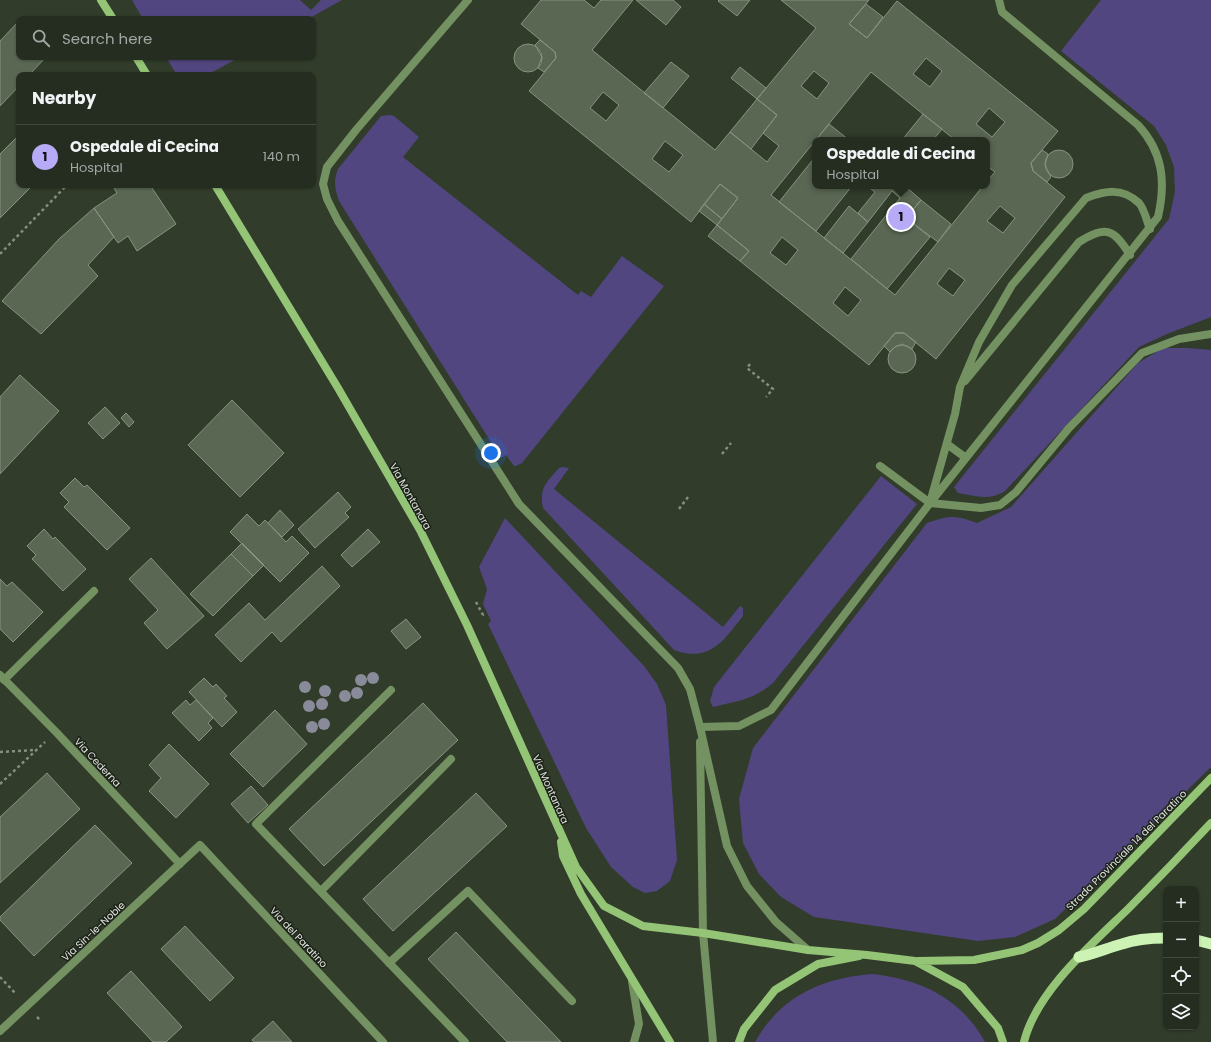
<!DOCTYPE html>
<meta charset="utf-8">
<style>
body{margin:0;font-family:Poppins,sans-serif;background:#2d3529;color:#f1f3f6}
.controls{position:absolute;right:12px;bottom:12px;display:grid;overflow:hidden;border-radius:8px;box-shadow:0 1px 3px #0004}
.controls button{width:36px;height:36px;display:grid;place-items:center;padding:0;border:0;border-bottom:1px solid #42493e;background:#252d20;color:#f1f3f6;font:20px sans-serif}
.you{position:absolute;left:491px;top:453px;width:14px;height:14px;margin:-10px;border:3px solid #fff;border-radius:50%;background:#1a73e8;box-shadow:0 0 0 6px #1a73e833}
.badge{display:grid;place-items:center;width:26px;height:26px;border-radius:50%;background:#b7abf8;color:#111;font-size:13px;font-weight:700}
.pin{position:absolute;translate:-50% -50%;border:2px solid #fff;box-shadow:0 1px 4px #0006}
.popup{position:absolute;left:812px;top:137px;width:178px;height:52px;box-sizing:border-box;display:grid;place-content:center;border-radius:8px;background:#252d20;filter:drop-shadow(0 1px 3px #0005);font-size:13px;white-space:nowrap;color:#a3a8a5}
.popup b{font-size:15px;color:#f1f3f6}
.popup::after{content:'';position:absolute;left:50%;top:100%;margin-left:-8px;border:8px solid transparent;border-top-color:#252d20}
.list{margin:0;padding:0;list-style:none}
h2{display:flex;justify-content:space-between;align-items:center;height:52px;margin:0;padding:0 16px;font-size:17px}
h2 small{font-size:13px;font-weight:400;color:#a3a8a5}
.list li{display:grid;grid-template-columns:26px 1fr auto;gap:12px;align-items:center;box-sizing:border-box;height:64px;padding:0 16px;border-top:1px solid #42493e}
.list b{display:block;font-size:15px;white-space:nowrap}
.list p{margin:0;font-size:13px;white-space:nowrap;color:#a3a8a5}
.list em{font-size:13px;font-style:normal;color:#a3a8a5}
.icon{flex:none;width:22px;height:22px;fill:none;stroke:currentColor;stroke-width:2;stroke-linecap:round;stroke-linejoin:round}
.map{position:relative;flex:none;width:1211px;height:1042px;overflow:hidden}
.search{position:absolute;background:#252d20;box-shadow:0 1px 3px #0004;left:16px;top:16px;width:300px;height:44px;display:flex;align-items:center;gap:10px;box-sizing:border-box;padding:0 14px;border-radius:8px;color:#a3a8a5;font-size:15px}
.panel{position:absolute;background:#252d20;box-shadow:0 1px 3px #0004;left:16px;top:72px;width:300px;height:116px;border-radius:8px}
.map>svg:first-child{display:block}
.green{fill:#514680}
.building{fill:#5a6753;stroke:#87947f;fill-rule:evenodd}
.lines{fill:none;stroke-linecap:round;stroke-linejoin:round}
.path{stroke:#858e7f;stroke-width:2.5;stroke-dasharray:3 3;stroke-linecap:butt}
.service{stroke:#739161;stroke-width:8}
.minor{stroke:#739161;stroke-width:8}
.secondary{stroke:#94c475;stroke-width:8}
.trunk{stroke:#ccf2b4;stroke-width:11}
.tree{fill:#898b9a}
.labels{text-anchor:middle;stroke-width:3;stroke-linejoin:round;paint-order:stroke}
.street-label{font-size:10px;fill:#dfe6db;stroke:#1c2119}
</style>
<div class="map">
<svg width="1211" height="1042" viewBox="0 0 1211 1042">
<rect width="100%" height="100%" fill="#313c2a"/>
<path class="green" d="M132,0H300L311,10L321,0H342L308,19H143Z
M1101,0H1211V317L1167,334L1139,347L1005,491C990,501 975,496 958,493L954,487L1169,219L1175,192L1174,167L1166,145L1154,126L1061,51Z
M166,57H240L207,75H177Z
M390,115L394,116L419,137L403,157L578,295L581,291L591,297L622,256L664,286L522,463L516,466H514L506,455L501,458L339,201C335,189 333,181 338,169L381,116Z
M1163,348H1188L1211,350V767L1055,919L1015,937L978,941L814,917L781,897L759,874L743,843L739,799L753,748L927,523C950,515 955,515 977,523L1011,507L1138,363Z
M562,467L569,468L554,489L723,627L740,606L743,608V616C723,641 710,663 674,650L543,508C539,488 546,483 559,468Z
M881,476L917,504L773,683C753,700 738,701 713,707L710,701L714,687Z
M505,518L644,666L657,684L666,705L677,860L670,881L657,891L645,893L633,887L611,867L586,828L488,624L491,621L483,604L487,589L479,567Z
M872,974C920,979 961,998 985,1042H755C781,996 822,978 872,974Z"/>
<path class="building" d="M541,0H584L594,8L601,0H633L592,50L715,150L730,132L767,162L779,146L763,133L777,115L757,99L816,28L781,0H869L849,24L867,38L897,1L1058,131L1031,163L1033,171L1065,197L936,359L904,333H895L869,365L740,261L749,251L717,225L738,198L720,184L691,222L529,91L556,58L555,52L521,24ZM926,58L942,71L930,87L913,74ZM814,71L829,83L817,99L801,86ZM871,72L955,140H987V166L995,172L987,181V186H983L895,295L771,195ZM603,92L619,105L606,121L590,108ZM989,108L1005,122L992,137L976,124ZM665,141L683,155L669,172L652,159ZM1000,206L1015,218L1003,233L987,221ZM782,237L798,250L786,265L770,253ZM949,268L965,280L953,296L937,284ZM845,287L861,300L848,316L833,303Z
M636,0H673L681,7L666,25Z
M719,0H750L737,16L718,1Z
M866,4L883,17L867,38L849,24Z
M19,21V57H46L29,75H19V86L0,106V41Z
M540,40L555,52L556,58L544,72L538,68L542,57L535,45Z
M514 58a14 14 0 1 1 28 0a14 14 0 1 1-28 0Z
M671,62L689,76L663,108L644,93Z
M740,67L766,88L757,99L731,78Z
M757,99L777,115L751,149L730,132Z
M923,114L942,129L933,140H902Z
M829,124L849,140H816Z
M19,135V185H33L0,218V154Z
M1042,150L1048,154L1045,165L1051,177L1047,182L1033,171L1031,163Z
M1045 164a14 14 0 1 1 28 0a14 14 0 1 1-28 0Z
M815,157V186H852L816,231L779,202Z
M720,184L738,198L722,219L704,204Z
M112,185H150L176,224L137,251L128,236L118,243L94,208L117,193Z
M867,186H905L921,200L906,218L930,237L887,289L851,259L900,198L892,191L868,222L858,213L875,192Z
M921,200L951,224L938,242L906,218Z
M704,204L722,219L717,225L699,211Z
M849,206L868,222L843,253L824,238Z
M94,208L114,237L88,265L98,276L41,334L2,301L59,239Z
M717,225L749,251L740,261L708,236Z
M895,333H904L916,342L912,349L902,344L895,347L890,352L884,346Z
M888 359a14 14 0 1 1 28 0a14 14 0 1 1-28 0Z
M20,375L59,411L0,474V397Z
M232,400L284,453L240,497L188,445Z
M105,407L120,423L103,439L88,423Z
M126,413L134,422L129,427L121,418Z
M75,478L84,487L87,485L130,528L107,550L64,507L69,502L60,493Z
M338,492L351,507L345,513L349,517L315,548L298,529Z
M280,510L294,525L282,537L268,523Z
M247,514L259,526L265,520L286,542L292,536L309,553L280,582L230,532Z
M44,529L53,539L55,537L86,569L63,591L32,559L36,555L27,546Z
M368,529L380,542L352,567L341,555Z
M242,543L264,565L253,576L231,554Z
M231,554L253,576L213,616L190,594Z
M151,558L204,616L167,649L144,623L158,610L129,579Z
M322,566L340,586L281,642L272,632L241,662L215,635L249,603L265,620Z
M0,579L7,586L12,582L43,612L13,642L0,629Z
M406,619L421,637L406,649L391,631Z
M204,678L213,687L216,684L227,696L224,698L237,712L222,727L189,692Z
M186,700L190,705L196,700L213,718L208,723L212,728L199,741L172,713Z
M423,703L458,740L324,866L289,829Z
M275,710L307,744L263,787L230,754Z
M169,744L209,784L176,818L149,791L161,778L149,765Z
M47,773L80,809L0,883V817Z
M251,786L268,805L248,823L231,804Z
M476,793L507,826L393,931L363,899Z
M95,825L132,863L34,956L0,920V917Z
M185,926L234,978L210,1001L161,949Z
M456,932L561,1042H507L428,959Z
M131,971L182,1027L166,1042H153L107,993Z
M273,1021L292,1042H254L252,1040Z"/>
<g class="lines">
<path class="path" d="M0,254L67,185
M750,364L747,368L773,389L766,397
M722,454L731,443
M679,509L688,497
M476,602L483,615L481,616
M0,752L35,750
M0,784L45,742
M0,977L16,994
M37,1017L41,1021"/>
<path class="service" d="M468,0L356,130L327,167L323,184L327,199L338,221L519,504L678,668L690,689L700,727L739,726L771,710L930,503L1158,217C1166,182 1163,152 1138,125L1002,12L999,0
M965,381L1079,242C1106,225 1114,229 1130,255
M947,444L966,458
M880,466L930,503L981,508L1000,505L1016,492L1069,428L1142,353L1179,339L1211,334
M931,499L955,414L960,387L979,342L1012,285L1086,198C1105,191 1122,187 1139,203C1144,208 1147,222 1150,229
M4,680L94,591
M391,690L256,824L465,1042
M321,891L451,759
M703,933L713,1042
M389,963L468,891L572,1001"/>
<path class="minor" d="M0,675L56,732L180,864
M700,727L727,846L747,886L776,922L808,950
M700,742L703,933
M632,981L639,1024L634,1042
M0,1031L200,845L383,1042"/>
<path class="secondary" d="M101,0L113,19
M136,57L147,75
M215,185L338,388L420,530L467,625L576,867L604,906L643,926L703,933L808,950L867,955L915,961L963,987L998,1028L1003,1042
M561,842L563,856L581,894L670,1042
M918,961L974,960L1022,950L1038,943L1059,930L1084,909L1211,778
M739,1042L744,1029L775,990L818,964L859,956
M1024,1042C1036,992 1092,944 1128,909C1156,881 1184,852 1211,823"/>
<path class="trunk" d="M1196,940L1211,944
M1079,957C1094,954 1107,948 1122,944C1136,939 1151,938 1166,938"/>
</g>
<g class="tree">
<circle cx="373" cy="678" r="6"/>
<circle cx="361" cy="680" r="6"/>
<circle cx="305" cy="687" r="6"/>
<circle cx="325" cy="691" r="6"/>
<circle cx="357" cy="693" r="6"/>
<circle cx="345" cy="696" r="6"/>
<circle cx="322" cy="704" r="6"/>
<circle cx="309" cy="706" r="6"/>
<circle cx="324" cy="724" r="6"/>
<circle cx="312" cy="727" r="6"/>
</g>
<g class="labels">
<g class="street-label">
<text transform="translate(411 496) rotate(61)" y="4">Via Montanara</text>
<text transform="translate(98 762) rotate(47)" y="4">Via Cederna</text>
<text transform="translate(551 789) rotate(66)" y="4">Via Montanara</text>
<text transform="translate(1126 850) rotate(-45)" y="4">Strada Provinciale 14 del Paratino</text>
<text transform="translate(93 931) rotate(-43)" y="4">Via Sin-le-Noble</text>
<text transform="translate(299 937) rotate(47)" y="4">Via del Paratino</text>
</g>
</g>
</svg>
<div class="controls">
<button>+</button>
<button>−</button>
<button><svg class="icon" aria-label="locate" viewBox="0 0 24 24"><circle cx="12" cy="12" r="6"/><path d="M12 2v4M12 18v4M2 12h4M18 12h4"/></svg></button>
<button><svg class="icon" aria-label="layers" viewBox="0 0 24 24"><path d="M12 4l9 5-9 5-9-5zM3 14l9 5 9-5"/></svg></button>
</div>
<div class="you"></div>
<div class="pin badge" style="left:901px;top:217px">1</div>
<div class="popup"><b>Ospedale di Cecina</b>Hospital</div>
<div class="search"><svg class="icon" aria-label="search" viewBox="0 0 24 24"><circle cx="10" cy="10" r="6"/><path d="M15 15l6 6"/></svg>Search here</div>
<section class="panel">
<h2>Nearby<small></small></h2>
<ul class="list">
<li><span class="badge">1</span><div><b>Ospedale di Cecina</b><p>Hospital</p></div><em>140 m</em></li>
</ul>
</section>
</div>
